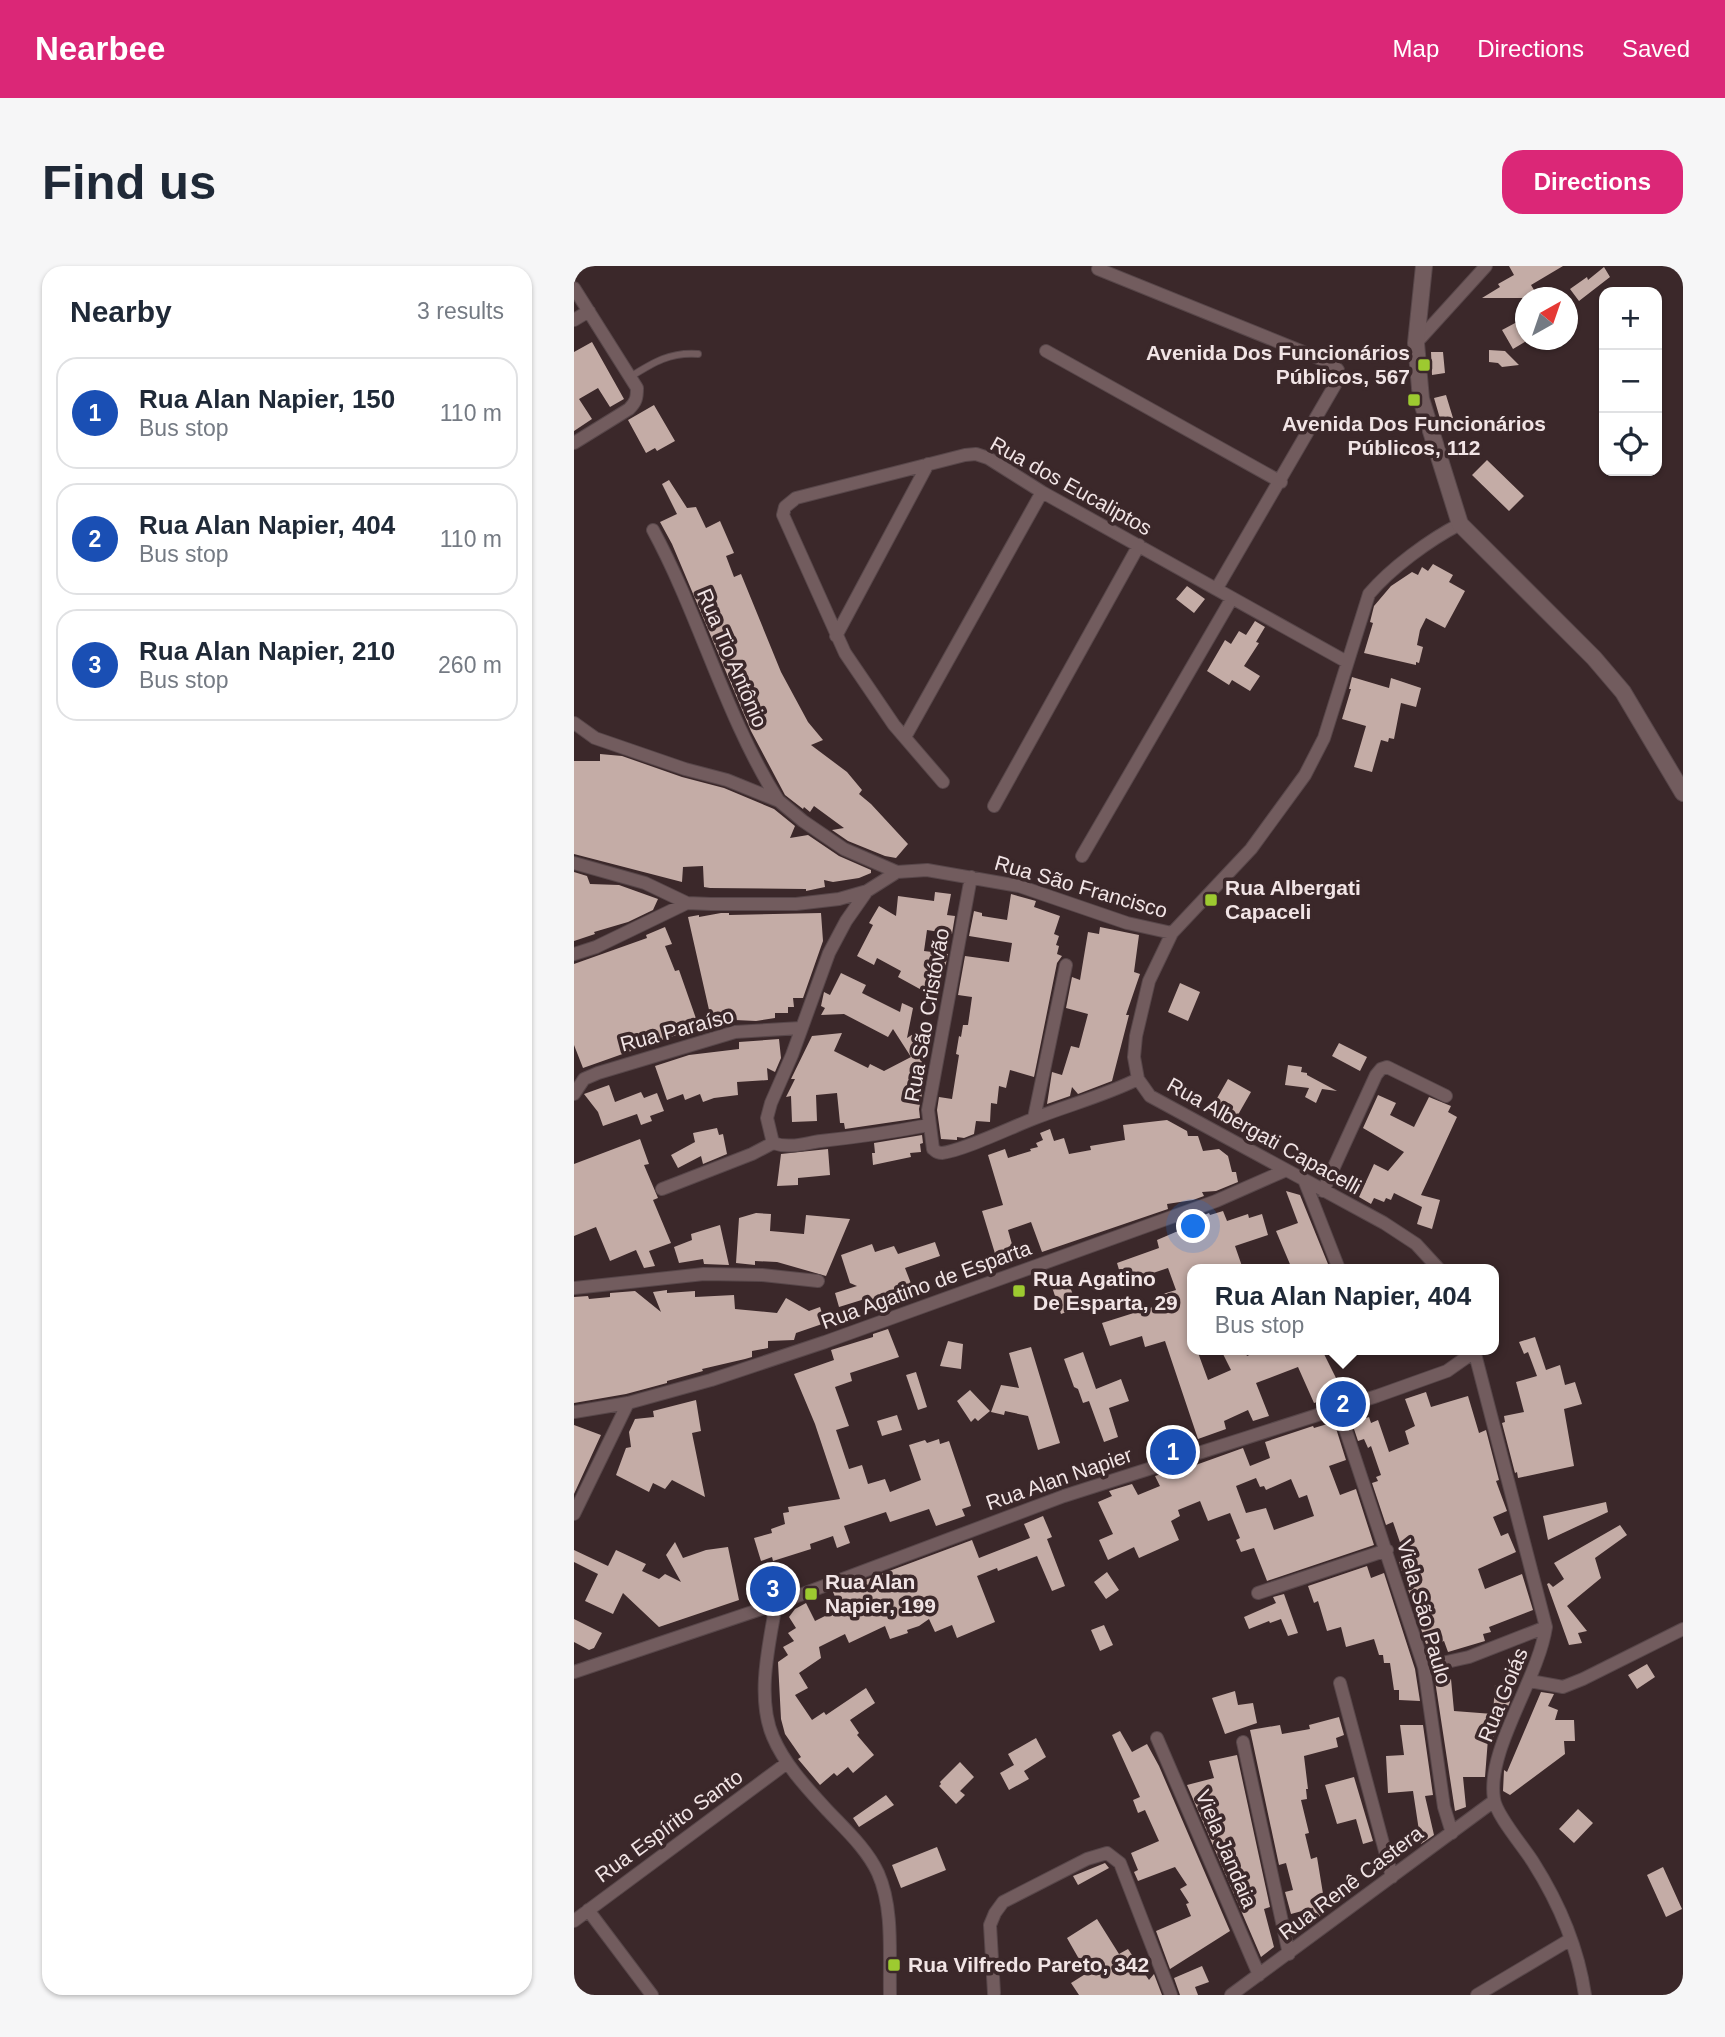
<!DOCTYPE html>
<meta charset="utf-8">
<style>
body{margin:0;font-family:Arial,sans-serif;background:#f6f6f7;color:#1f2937}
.controls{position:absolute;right:21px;top:21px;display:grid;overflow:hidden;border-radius:14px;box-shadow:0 2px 5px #0004}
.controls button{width:63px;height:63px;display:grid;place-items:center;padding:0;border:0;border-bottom:2px solid #e0e1e3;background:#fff;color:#1f2937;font:35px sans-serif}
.compass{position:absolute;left:941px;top:21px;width:63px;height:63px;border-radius:50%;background:#fff;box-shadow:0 2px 5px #0004;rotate:40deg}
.you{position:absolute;left:620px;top:961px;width:24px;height:24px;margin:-18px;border:5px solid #fff;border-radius:50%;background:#1a73e8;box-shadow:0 0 0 10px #1a73e833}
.badge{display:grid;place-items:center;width:46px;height:46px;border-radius:50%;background:#db2777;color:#fff;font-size:23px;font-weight:700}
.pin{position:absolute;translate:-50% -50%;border:4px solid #fff;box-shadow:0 2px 7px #0006}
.popup{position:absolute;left:613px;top:998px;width:312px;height:91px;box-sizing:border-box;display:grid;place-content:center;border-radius:14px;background:#fff;filter:drop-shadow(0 2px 5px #0005);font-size:23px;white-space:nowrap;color:#747a83}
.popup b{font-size:26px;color:#1f2937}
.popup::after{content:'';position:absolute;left:50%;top:100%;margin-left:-14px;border:14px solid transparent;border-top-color:#fff}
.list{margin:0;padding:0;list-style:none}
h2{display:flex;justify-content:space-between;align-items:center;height:91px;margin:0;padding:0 28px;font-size:30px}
h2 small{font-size:23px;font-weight:400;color:#747a83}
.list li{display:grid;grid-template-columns:46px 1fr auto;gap:21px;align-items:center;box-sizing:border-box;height:112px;margin:0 14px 14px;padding:0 14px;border:2px solid #e0e1e3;border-radius:21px}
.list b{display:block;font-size:26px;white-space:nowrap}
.list p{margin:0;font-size:23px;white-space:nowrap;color:#747a83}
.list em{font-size:23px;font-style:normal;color:#747a83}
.icon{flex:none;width:38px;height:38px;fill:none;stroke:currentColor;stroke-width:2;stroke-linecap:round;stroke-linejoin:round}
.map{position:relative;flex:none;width:1109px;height:1729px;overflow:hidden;border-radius:21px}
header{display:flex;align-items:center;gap:42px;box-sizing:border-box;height:98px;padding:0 35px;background:#db2777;color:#fff}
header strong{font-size:33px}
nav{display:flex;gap:38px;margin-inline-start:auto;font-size:24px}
.intro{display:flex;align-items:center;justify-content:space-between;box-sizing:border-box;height:168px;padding:0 42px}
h1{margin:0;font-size:49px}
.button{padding:18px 32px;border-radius:21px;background:#db2777;color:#fff;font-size:24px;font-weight:700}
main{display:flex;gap:42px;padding:0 42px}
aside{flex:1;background:#fff;border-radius:21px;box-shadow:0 2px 5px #0004}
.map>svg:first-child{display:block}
.building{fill:#c4aca6;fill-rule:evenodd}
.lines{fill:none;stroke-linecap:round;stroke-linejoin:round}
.service-casing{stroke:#58474a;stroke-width:8}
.minor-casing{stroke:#58474a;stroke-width:14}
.tertiary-casing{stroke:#58474a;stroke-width:18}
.service{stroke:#725c5e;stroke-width:6}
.minor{stroke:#725c5e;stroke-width:12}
.tertiary{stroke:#725c5e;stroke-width:16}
.poi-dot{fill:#9dca30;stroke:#3b282a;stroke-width:2.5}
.labels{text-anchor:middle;stroke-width:7;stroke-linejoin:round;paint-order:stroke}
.poi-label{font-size:21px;font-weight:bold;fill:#f1e4e5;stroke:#3b282a;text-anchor:start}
.street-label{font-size:21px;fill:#f1e4e5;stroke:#3b282a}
</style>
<header>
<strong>Nearbee</strong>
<nav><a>Map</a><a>Directions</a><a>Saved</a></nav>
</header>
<div class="intro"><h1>Find us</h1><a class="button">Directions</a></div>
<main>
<aside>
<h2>Nearby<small>3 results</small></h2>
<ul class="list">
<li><span class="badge" style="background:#1a4fb4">1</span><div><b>Rua Alan Napier, 150</b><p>Bus stop</p></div><em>110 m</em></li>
<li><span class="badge" style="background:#1a4fb4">2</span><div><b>Rua Alan Napier, 404</b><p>Bus stop</p></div><em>110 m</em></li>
<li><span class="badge" style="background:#1a4fb4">3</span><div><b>Rua Alan Napier, 210</b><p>Bus stop</p></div><em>260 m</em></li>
</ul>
</aside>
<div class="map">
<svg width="1109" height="1729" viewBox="0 0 1109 1729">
<rect width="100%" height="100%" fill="#3b282a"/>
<path class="building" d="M935,0H989L957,19L965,32H908L926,21L924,18L940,9Z
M1030,1L1036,11L1005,35L996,23L1013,11L1014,14Z
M943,56L951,74H954L939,83L928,64Z
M18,76L50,133L36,141L24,122L5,133L18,153L0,165V86Z
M915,84L931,85L945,99L928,101L924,97L915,96Z
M857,86H869L871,107L858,109Z
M872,129L879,152L867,156L860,132Z
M80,139L101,175L83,185L81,182L72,187L54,154Z
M913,194L950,230L935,245L898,209Z
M95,214L113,242L122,241L132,262L146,255L160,287L152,290L160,311L167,308L207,406L234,456L249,474L237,479L273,506L288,524L285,528L297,538L334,578L322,592L311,590L274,575L258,564L270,562L240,540L236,546L230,541L229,543L211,529L177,465L98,278L86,256L103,248L88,218Z
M859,298L879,309L875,316L891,325L871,362L852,352L846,364L843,379L849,381L845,397L842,396V399L790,387L799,357L796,356L800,340L817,320L838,306L844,309L848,301L854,305Z
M613,320L631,333L620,347L602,333Z
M681,355L691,361L682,376L685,377L670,400L686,410L676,425L658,414L655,419L633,405L651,374L657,378L665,365L672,369Z
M778,411L815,422L817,412L847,422L842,441L827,437L820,473L815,472L814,476L807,474L798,506L780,501L792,460L768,453L777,423H775Z
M26,488L48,490L108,511L150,522L200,543L221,560L216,572L234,569L265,590L297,604V607L285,612L259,616L250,614L251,621L232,625V623L136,622L130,621L129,600L109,601L108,616L0,588V495H26Z
M0,606L13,610L16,618L45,619L84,633L79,644L54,656L20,666L21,668L0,675Z
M361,626L377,628L373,649L381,650L378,668L353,664L350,685L374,688L364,733L324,711L327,705L303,692L300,699L283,690L299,659L295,657L305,640L322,650L324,630L360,635Z
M437,628L462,635L460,641L486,650L480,668L485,670L482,679L485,680L483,688L488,690L483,697L460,811L436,804L432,822L425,820L423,838L417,837L416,856L402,855L400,868L390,872L383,871V874L367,873L363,844L365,831L378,833L385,789L382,788L385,770L387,771L389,759H394L398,731L384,729L391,690L435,696L438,677L395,670L400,645L408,647V650L433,654Z
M147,647H155V649L247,647L249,675L229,732H219L220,741H214V747H201V752L182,755L161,754L160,750L138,757L114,651L125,649V651Z
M91,661L98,678L91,680L101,705L105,704L125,761L9,802L0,779V698L73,672L72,669Z
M526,661L565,669L560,706L566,708L552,749H555L538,815L504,828L498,821L496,830L473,838L478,806L488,809L497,780L505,782L514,748L492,742L498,711L506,714L514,666L525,668Z
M267,707L292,719L288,727L326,746L328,737L339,742L333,772L350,761L358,774L351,779L353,783L345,788L352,808L345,843L346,852L271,863L270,857H266L263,827L242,829L243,855L218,856L217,830L212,831L221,813H217L238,770L268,767L260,785L294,802L296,798L310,805L337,791L319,763L314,771L270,748L247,749L251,742L247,740L250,726L256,729Z
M606,717L626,726L614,755L594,746Z
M205,773L207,792L201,806L193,802L194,814L163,816L164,829L140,832L129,836L126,828L111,834L109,828L93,834L81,800L115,789L165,783V776Z
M765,777L793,791L786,805L758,790Z
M714,799L728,801L727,806L733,807V809L763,825L748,823L742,837L731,831L735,822L711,819Z
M654,813L677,826L661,854L638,841Z
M35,819L41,836L67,826L70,832L83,827L90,845L76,850L78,855L67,859L63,848L29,860L24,846L10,828Z
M804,829L822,837L816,849L840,861L855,831L877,840L874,846L883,851L847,929L866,934L858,963L843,958L848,941L820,927L817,934L812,932L810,936L800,932L797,938L785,931L800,898L814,905L830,886L789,862Z
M593,854L613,865L614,870H624L629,885L645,883L654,890L658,906H662L664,916L642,925L628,926L630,930L619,934L593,938L594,943L468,986L457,956L434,964L441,989L423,994L408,945L429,939L414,889L431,883L434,892L457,885L456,883L464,881L462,877L469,874L466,867L476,863L480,875L490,872L495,888L517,884L516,880L551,874L549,859Z
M143,862L145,869L149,868L153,888L129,898L127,890L104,902L97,889L121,876L119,867Z
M348,869L349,877L346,878L347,886L336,887L337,891L299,899L298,887H301L300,877Z
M66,873L75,898L70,899L84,932L79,934L97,977L75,985L81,1000L70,1002L62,984L36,995L22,961L0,970V898Z
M254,883L256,909L224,912V919L203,920L207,888Z
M712,925L726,929L756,1003H718L702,965L724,957Z
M649,945L653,955L674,948L675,952L688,948L694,969L661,980L669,1003H619V1084H623L634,1114L657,1104L647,1084H670L673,1090L687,1084H748L770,1128L740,1137L724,1101L682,1117L695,1150L679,1155L674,1144L650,1155L652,1163L624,1173L591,1075L571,1081L568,1070L536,1080L528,1057L582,1040V1030L602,1024L594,1002L549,1017L543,997L585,982L583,974L611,962L609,958L635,947L636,949Z
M182,947L197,948L196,965L230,968L232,949L276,953L252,1010L203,996L181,995V999L162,997L165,952Z
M146,959L155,999L130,998L129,993L105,997L100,981L118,974L117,968Z
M361,976L366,990L331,1002L338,1020L299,1035H296L294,1032L265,1041L261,1027L283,1020L276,1017L267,989L298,978L301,986L320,980L324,988Z
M493,1013L504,1042L487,1048L477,1018Z
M93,1024V1027L121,1025V1031L160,1029L161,1043L203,1047L212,1032L235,1045L246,1041L251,1057L222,1067L220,1074L194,1075V1082L178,1085V1091L171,1093L128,1103L129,1105L93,1115V1117L52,1128L0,1137V1031L14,1030L15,1033L36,1031V1027L61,1025L87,1046L79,1026Z
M314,1063L325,1091L276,1107L278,1115L261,1121L275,1160L262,1164L275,1203L288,1199L294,1218L311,1213L316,1226L347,1214L335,1179L351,1174L353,1177L365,1173L366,1178L375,1175L397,1240L388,1243L391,1250L362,1260L355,1243L316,1256L312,1246L270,1260L276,1277L263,1282L259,1270L236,1278L237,1283L199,1295L198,1291L187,1295L180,1272L198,1267L197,1263L211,1258L209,1247L215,1246L214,1241L266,1233L241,1158L220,1108L260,1094L257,1084L299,1071V1068Z
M961,1071L972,1104L986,1099L991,1119L1001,1116L1008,1138L990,1143L1000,1200L944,1212L943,1206L941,1207L928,1157L931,1156L930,1150L950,1146L942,1116L963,1110L954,1086L950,1088L945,1076Z
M374,1075L389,1078L387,1103L366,1100Z
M457,1081L486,1177L464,1184L454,1150L431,1145L430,1149L417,1146L427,1119L445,1122L435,1087Z
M509,1086L522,1123L547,1113L555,1135L535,1142L544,1171L530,1176L515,1135L509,1137L504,1123L500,1121L490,1093Z
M342,1106L353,1141L344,1144L332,1109Z
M396,1124L416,1145L404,1155L401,1152L397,1156L383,1135Z
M852,1126L857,1141L894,1130L905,1167L912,1164L925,1214L922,1215L933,1245L919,1251L927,1270L934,1267L942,1286L904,1303L911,1323L948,1308L959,1344L915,1361L917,1366L909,1368L911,1375L874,1386L870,1375L862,1378L861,1375L852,1378L825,1296L832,1294L819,1256L812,1259L798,1217L804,1215L802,1211L807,1209L797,1180L794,1182L790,1173L784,1175L778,1157L795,1151L797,1157L804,1154L815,1186L835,1178L831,1165L841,1160L831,1133Z
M122,1134L127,1165L118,1167L131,1231L98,1214L91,1223L79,1217L75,1226L42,1209L52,1182L57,1181L55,1166L61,1153L80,1151L79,1145Z
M323,1149L328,1164L308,1170L303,1155Z
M760,1156L772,1194L755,1200L766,1229L782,1223L800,1279L693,1315L680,1282L667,1286L662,1274L666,1272L656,1247L634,1255L626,1235L604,1244L606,1250L597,1255L605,1274L565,1292L560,1281L534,1294L525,1274L539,1268L524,1236L538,1230L535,1225L558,1218L564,1229L586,1220L581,1210L604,1203L605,1205L669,1182L676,1200L696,1192L691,1176L739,1160L740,1162ZM682,1212L686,1221L690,1220L692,1224L717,1213L725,1232L733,1229L740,1250L700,1264L692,1242L672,1247L662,1220Z
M0,1159L27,1169L0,1228Z
M1032,1236L1034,1246L974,1274L969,1250Z
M469,1250L478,1271L473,1273L491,1320L478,1325L463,1290L424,1305L423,1302L403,1310L421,1356L383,1372L378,1359L361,1366L355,1353L345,1360L333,1364L334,1367L316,1373L311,1360L275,1377L271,1368L245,1381L247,1392L225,1407L234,1422L221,1429L238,1454L250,1446L252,1449L292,1422L301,1437L276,1454L285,1467L283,1469L300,1489L279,1507L274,1501L263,1510L260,1507L246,1519L224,1493L227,1491L211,1468L207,1453L204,1396L214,1389L209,1381L220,1375L214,1367L222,1362L215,1351L221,1343L232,1337L241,1355L261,1345L257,1335L262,1333L259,1326L398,1274L405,1292L456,1272L450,1258Z
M1046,1259L1053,1269L1021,1292L1027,1312L993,1340L1013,1365L1004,1367L1008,1377L995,1379L973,1318L975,1317L979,1321L990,1313L980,1297Z
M101,1276L109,1292L132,1284L154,1281L165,1334L85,1361L49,1327L39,1348L11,1335L24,1308L0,1296V1284L34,1300L42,1284L72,1298L68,1305L85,1313L91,1308L107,1316L92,1289Z
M793,1300L797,1312L810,1307L841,1403L846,1435L825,1434V1424H820L816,1397H810L809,1389H805L800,1373L772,1381L767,1361L753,1365L744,1335L740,1337L734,1320Z
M533,1306L545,1324L532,1333L520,1316Z
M710,1328L724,1367L714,1370L707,1353L696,1357L695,1355L675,1363L670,1351L702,1337L699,1331Z
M0,1353L28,1367L20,1382L15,1384L0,1376Z
M530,1359L539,1379L526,1385L517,1364Z
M1073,1398L1081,1411L1063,1423L1054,1409Z
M869,1406V1414L877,1413L880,1445L919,1448L921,1419L937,1420L936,1436L918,1474V1460H915L911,1511H889L892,1541L881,1545L860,1408Z
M661,1425L664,1439L679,1437L683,1457L651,1468L638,1432Z
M967,1426L980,1428L974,1440L984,1444L981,1454H1000L1001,1475H990L991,1488L936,1529L929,1525L930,1504L933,1506Z
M765,1451L770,1469L762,1472L764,1481L730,1490L734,1523H732L733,1533L727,1534L735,1567L731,1568L737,1593L743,1591L752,1646L741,1654L739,1642L717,1648L711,1626L719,1624L712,1597L705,1599L676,1464L706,1459L708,1468L736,1463L735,1459Z
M826,1459H849L859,1529L851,1530L860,1569L847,1578L839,1525L814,1527L812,1490L830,1489Z
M546,1465L558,1486L573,1478L585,1500L656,1665L596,1703L582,1665L617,1650L612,1638L615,1637L606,1623L613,1619L601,1601L564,1615L560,1606L564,1604L557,1587L585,1575L571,1544L564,1547L559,1534L566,1531L538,1469Z
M462,1472L472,1491L450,1505L455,1513L435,1524L426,1507L440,1499L434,1488Z
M663,1489L696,1641L690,1643L700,1681L687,1691L613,1519L640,1512L635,1495Z
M386,1496L400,1511L386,1525L391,1529L382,1538L365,1520L367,1518L366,1516Z
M780,1511L799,1575L789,1578L782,1553L763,1558L751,1519Z
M312,1529L320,1539L285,1561L279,1552Z
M1004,1543L1019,1557L1000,1577L985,1563Z
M363,1581L372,1604L327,1622L318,1599Z
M531,1597L535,1602L504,1619L499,1610Z
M1089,1601L1108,1643L1092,1651L1073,1609Z
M523,1653L545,1688L554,1683L575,1714L580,1708L588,1729H505L497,1717L513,1707L493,1672Z
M628,1700L635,1716L621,1721L624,1729H606L600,1712Z"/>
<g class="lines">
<defs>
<path id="service" d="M56,111C80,96 96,86 124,88"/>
<path id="minor" d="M524,3L759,98L764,104L765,112L643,322
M0,22L63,122C63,132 62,136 55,143L0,177
M0,54L15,45
M842,77L912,0
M472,85L707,216
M79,264C126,351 151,450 204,534
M262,370L354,198
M0,457L21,472L111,503L153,514L205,535L229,555L270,583L323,606
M331,471L468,226
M369,516L320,459L271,387L209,249L211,241L222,232L391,189L402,188L414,192L468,226L773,396
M420,540L565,279
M508,590L658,332
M0,597L71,617L113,637L137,638H222L265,633L293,625L323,606L353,604L445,620L553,657L598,667
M397,611L354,844L359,883C363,886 363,887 368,887C388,885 438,861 459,853C494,839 530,830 564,813
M293,625L272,655L255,687L218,789L197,837L193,852L199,877C216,883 231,877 247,875C284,871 319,866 355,859
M0,688L22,681L113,637
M0,828L10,813L24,807L161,766L227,762
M460,852L492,699
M731,916L765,1003
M88,923L178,888L199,877
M749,925L802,809L807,803L813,801L872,830
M865,1003L842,978L810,957L576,830L564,813L560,791L562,770L575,715L598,667L677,583L731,509L750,472L795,328C817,302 855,274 886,258
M0,1022L130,1008L188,1009L244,1015
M900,1084L972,1361C964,1414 912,1484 920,1533C922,1549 949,1580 959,1596C985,1637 1004,1681 1011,1729
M764,1141L850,1401L870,1541L878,1567
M0,1146L54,1137L137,1114L251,1076L642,935L710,905
M0,1248L54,1137
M684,1327L813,1284
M202,1338C195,1379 182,1431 199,1471C211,1499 233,1522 253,1544C271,1563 293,1583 304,1607C320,1643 315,1690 316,1729
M850,1401L895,1391L972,1361
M0,1406L202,1338L490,1230L803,1130L873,1105L900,1086
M956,1415L989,1421L1009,1413L1109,1363
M766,1417L818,1611
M583,1472L685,1709
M669,1476L715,1688
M14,1644L78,1729
M0,1655L213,1497
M420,1727L416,1659L421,1647L429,1636L513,1593L533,1587L546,1597L597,1729
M657,1729L920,1535
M903,1729L997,1673"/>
<path id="tertiary" d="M850,0L842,77L847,133L886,258L1020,392L1049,426L1109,527"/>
</defs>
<use href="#service" class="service-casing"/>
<use href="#minor" class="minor-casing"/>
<use href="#tertiary" class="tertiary-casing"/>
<use href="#service" class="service"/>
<use href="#minor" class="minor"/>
<use href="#tertiary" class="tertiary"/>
</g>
<g class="poi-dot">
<rect x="843" y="92" width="14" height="14" rx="3.5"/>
<rect x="833" y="127" width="14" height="14" rx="3.5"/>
<rect x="630" y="627" width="14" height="14" rx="3.5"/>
<rect x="438" y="1018" width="14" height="14" rx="3.5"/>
<rect x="230" y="1321" width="14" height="14" rx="3.5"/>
<rect x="313" y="1692" width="14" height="14" rx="3.5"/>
</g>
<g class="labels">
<g class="poi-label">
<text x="836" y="94" text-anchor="end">Avenida Dos Funcionários<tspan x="836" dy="24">Públicos, 567</tspan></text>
<text x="840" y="165" text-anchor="middle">Avenida Dos Funcionários<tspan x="840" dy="24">Públicos, 112</tspan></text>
<text x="651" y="629">Rua Albergati<tspan x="651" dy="24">Capaceli</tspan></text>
<text x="459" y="1020">Rua Agatino<tspan x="459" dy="24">De Esparta, 29</tspan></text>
<text x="251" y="1323">Rua Alan<tspan x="251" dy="24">Napier, 199</tspan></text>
<text x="334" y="1706">Rua Vilfredo Pareto, 342</text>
</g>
<g class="street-label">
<text transform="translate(497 220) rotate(29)" y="7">Rua dos Eucaliptos</text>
<text transform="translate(158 392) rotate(67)" y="7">Rua Tio Antônio</text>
<text transform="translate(507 621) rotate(16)" y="7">Rua São Francisco</text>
<text transform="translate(353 749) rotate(-80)" y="7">Rua São Cristóvão</text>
<text transform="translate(103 764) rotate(-15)" y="7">Rua Paraíso</text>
<text transform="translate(690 870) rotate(29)" y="7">Rua Albergati Capacelli</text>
<text transform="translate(352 1019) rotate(-20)" y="7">Rua Agatino de Esparta</text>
<text transform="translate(485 1213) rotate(-19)" y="7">Rua Alan Napier</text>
<text transform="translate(850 1346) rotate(74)" y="7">Viela São Paulo</text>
<text transform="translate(929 1429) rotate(-68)" y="7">Rua Goiás</text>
<text transform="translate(95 1560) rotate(-36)" y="7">Rua Espírito Santo</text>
<text transform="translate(652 1583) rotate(67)" y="7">Viela Jandaia</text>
<text transform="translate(777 1617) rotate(-37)" y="7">Rua Renê Castera</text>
</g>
</g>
</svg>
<div class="controls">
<button>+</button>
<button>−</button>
<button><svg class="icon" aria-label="locate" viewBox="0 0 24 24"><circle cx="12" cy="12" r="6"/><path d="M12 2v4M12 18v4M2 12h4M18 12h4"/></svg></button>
</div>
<svg class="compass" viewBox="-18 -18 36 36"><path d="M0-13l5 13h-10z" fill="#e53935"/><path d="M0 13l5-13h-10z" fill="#747a83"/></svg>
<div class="you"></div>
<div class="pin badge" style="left:599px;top:1186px;background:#1a4fb4">1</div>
<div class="pin badge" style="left:769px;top:1138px;background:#1a4fb4">2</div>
<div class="popup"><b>Rua Alan Napier, 404</b>Bus stop</div>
<div class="pin badge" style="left:199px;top:1323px;background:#1a4fb4">3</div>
</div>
</main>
